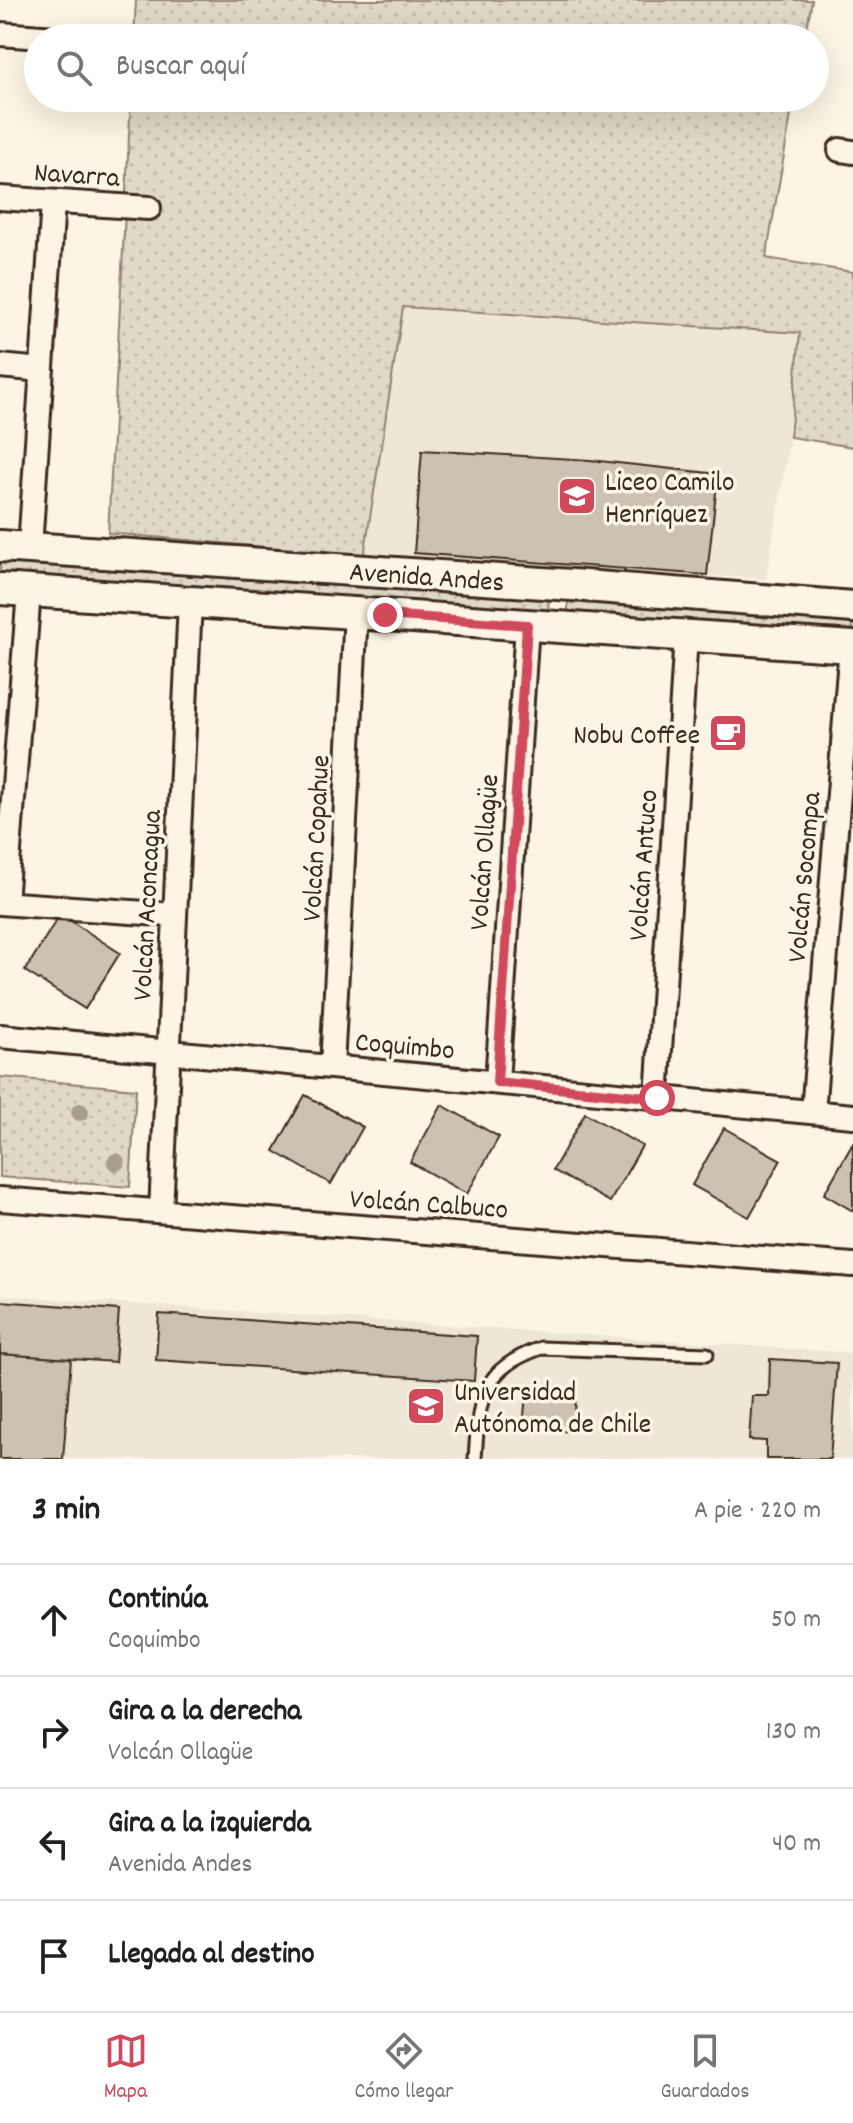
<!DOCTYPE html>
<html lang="es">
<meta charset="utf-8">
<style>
body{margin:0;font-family:Dekko,sans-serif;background:#f2f2f2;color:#202124}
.stop{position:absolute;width:24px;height:24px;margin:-18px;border:6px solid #d1495b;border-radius:50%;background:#fff}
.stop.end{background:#d1495b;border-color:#fff;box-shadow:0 2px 8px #0008}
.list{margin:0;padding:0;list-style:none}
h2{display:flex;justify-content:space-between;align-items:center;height:104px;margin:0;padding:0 32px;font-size:34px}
h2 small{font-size:26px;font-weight:400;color:#757577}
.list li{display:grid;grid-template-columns:52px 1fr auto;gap:24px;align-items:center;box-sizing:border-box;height:112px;padding:0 32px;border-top:2px solid #e0e0e0}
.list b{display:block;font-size:30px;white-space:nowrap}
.list p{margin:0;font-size:26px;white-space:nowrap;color:#757577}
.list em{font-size:26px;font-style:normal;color:#757577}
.icon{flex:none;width:44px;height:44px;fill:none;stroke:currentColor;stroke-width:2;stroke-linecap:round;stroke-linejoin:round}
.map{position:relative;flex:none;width:853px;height:1459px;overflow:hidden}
.search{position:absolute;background:#fff;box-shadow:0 8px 32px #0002;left:24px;right:24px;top:24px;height:88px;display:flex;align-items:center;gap:20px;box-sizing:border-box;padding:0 28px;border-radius:44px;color:#757577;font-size:30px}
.sheet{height:552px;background:#fff}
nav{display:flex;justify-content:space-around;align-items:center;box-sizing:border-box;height:112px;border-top:2px solid #e0e0e0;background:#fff;font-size:22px;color:#757577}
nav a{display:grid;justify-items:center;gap:4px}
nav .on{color:#d1495b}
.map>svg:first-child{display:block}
.built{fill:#eee6d6}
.grass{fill:url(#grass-dots);stroke:#8e8173;stroke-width:2}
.building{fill:#ccc2b3;stroke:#3b2a1e;stroke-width:2}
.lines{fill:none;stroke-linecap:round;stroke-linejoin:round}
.service-casing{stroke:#3b2a1e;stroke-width:17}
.minor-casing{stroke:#3b2a1e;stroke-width:28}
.secondary-casing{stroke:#3b2a1e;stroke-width:36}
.service{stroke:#fcf5e5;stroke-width:11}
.minor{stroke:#fcf5e5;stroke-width:22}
.secondary{stroke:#fcf5e5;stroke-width:30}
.tree{fill:#a89e8f}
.route{stroke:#d1495b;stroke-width:10}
.labels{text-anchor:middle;stroke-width:7;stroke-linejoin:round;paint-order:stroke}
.street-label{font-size:28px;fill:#3b2a1e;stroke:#fcf5e5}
.poi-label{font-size:28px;fill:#3b2a1e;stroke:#fcf5e5;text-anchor:start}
</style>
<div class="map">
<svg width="853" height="1459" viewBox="0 0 853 1459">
<defs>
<pattern id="grass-dots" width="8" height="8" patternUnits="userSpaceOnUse" patternTransform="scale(2)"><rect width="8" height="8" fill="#e0d8c8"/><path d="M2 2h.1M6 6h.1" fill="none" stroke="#c1baab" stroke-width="1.8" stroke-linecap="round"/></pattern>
</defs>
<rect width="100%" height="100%" fill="#fcf5e5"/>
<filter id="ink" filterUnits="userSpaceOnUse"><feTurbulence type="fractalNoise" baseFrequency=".0125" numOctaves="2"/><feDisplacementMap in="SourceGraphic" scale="16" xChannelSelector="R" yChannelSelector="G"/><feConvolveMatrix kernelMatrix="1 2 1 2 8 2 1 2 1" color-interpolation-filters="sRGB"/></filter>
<g filter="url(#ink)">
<path class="built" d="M403,307L800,333L790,437L766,579L364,556Z
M0,1295L853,1353V1459H0Z"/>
<path class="grass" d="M136,0H812L805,38H134Z
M131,98H794L766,258L853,272V447L790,437L800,333L403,307L364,556L108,533Z
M0,559L549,598L548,610L0,577Z
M568,599L853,618V630L568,613Z
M0,1077L136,1089L130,1187L0,1177Z"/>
<path class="building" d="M422,450L590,460L718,474L707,575L414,553Z
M60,914L120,953L85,1009L25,971Z
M305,1095L363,1127L331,1184L274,1151Z
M442,1105L499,1137L467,1194L410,1162Z
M585,1113L642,1146L610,1202L553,1170Z
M724,1128L781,1160L749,1217L692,1185Z
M853,1143V1211L824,1194Z
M0,1301L119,1310L115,1362L0,1354Z
M159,1314L477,1336L474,1381L156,1360Z
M0,1354L71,1359L63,1459H0Z
M770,1359L837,1363L830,1459H766V1441L749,1440L752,1396H769Z
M526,1393L576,1397L574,1432L523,1428Z"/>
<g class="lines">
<defs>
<path id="service" d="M475,1459C479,1400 479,1370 541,1348L707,1354"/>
<path id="minor" d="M0,34L56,38
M840,150L853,152
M0,198L149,208
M0,366L42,370
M30,548L53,202
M0,903L175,915
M5,903L29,591
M0,1036L853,1116
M332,1067L356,613
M497,1082L527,625
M657,1098L686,635
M813,1112L851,646
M0,1199L853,1265
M161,1211L190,602"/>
<path id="secondary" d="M0,546L572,585L853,607
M0,589L853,647"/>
</defs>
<use href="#service" class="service-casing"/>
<use href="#minor" class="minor-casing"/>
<use href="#secondary" class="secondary-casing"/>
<use href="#service" class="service"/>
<use href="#minor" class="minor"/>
<use href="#secondary" class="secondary"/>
</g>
<g class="tree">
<circle cx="80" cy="1112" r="9"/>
<circle cx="116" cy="1162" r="9"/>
</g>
</g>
<g class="lines" filter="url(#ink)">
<path class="route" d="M385,615L527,625L497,1082L657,1098"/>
</g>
<defs>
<symbol id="school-square" viewBox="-11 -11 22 22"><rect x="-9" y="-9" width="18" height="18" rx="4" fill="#d1495b" stroke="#fcf5e5"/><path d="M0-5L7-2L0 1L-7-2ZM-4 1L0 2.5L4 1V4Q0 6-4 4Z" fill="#fff"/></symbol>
<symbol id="cafe-square" viewBox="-11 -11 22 22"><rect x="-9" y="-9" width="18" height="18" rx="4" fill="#d1495b" stroke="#fcf5e5"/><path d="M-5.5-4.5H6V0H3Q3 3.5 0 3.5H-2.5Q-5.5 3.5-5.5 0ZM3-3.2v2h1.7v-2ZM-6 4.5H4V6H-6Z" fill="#fff"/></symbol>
<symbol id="university-square" viewBox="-11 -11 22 22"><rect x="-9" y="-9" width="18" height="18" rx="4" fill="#d1495b" stroke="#fcf5e5"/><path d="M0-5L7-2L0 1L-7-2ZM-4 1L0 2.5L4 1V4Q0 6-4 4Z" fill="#fff"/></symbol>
</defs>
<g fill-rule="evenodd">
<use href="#school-square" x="555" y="474" width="44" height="44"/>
<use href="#cafe-square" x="706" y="711" width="44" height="44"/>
<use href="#university-square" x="404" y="1384" width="44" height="44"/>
</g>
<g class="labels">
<g class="street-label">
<text transform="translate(77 173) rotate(4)" y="10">Navarra</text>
<text transform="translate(427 575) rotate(4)" y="10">Avenida Andes</text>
<text transform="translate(314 838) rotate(-87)" y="10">Volcán Copahue</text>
<text transform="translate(482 852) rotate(-86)" y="10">Volcán Ollagüe</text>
<text transform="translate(641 865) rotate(-86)" y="10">Volcán Antuco</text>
<text transform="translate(802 877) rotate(-85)" y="10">Volcán Socompa</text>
<text transform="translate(145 905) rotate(-87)" y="10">Volcán Aconcagua</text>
<text transform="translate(405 1044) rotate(5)" y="10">Coquimbo</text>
<text transform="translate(429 1202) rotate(4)" y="10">Volcán Calbuco</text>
</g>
<g class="poi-label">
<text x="605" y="490">Liceo Camilo<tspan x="605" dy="32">Henríquez</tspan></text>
<text x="700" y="743" text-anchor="end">Nobu Coffee</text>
<text x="454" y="1400">Universidad<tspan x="454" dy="32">Autónoma de Chile</tspan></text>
</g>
</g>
</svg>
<div class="stop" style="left:657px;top:1098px"></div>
<div class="stop end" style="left:385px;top:615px"></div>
<div class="search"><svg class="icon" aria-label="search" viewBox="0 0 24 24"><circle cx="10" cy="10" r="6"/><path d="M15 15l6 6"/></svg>Buscar aquí</div>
</div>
<section class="sheet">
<h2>3 min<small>A pie · 220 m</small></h2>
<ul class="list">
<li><svg class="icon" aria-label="ahead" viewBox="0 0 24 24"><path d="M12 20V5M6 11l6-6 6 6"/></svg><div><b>Continúa</b><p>Coquimbo</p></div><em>50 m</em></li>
<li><svg class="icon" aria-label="right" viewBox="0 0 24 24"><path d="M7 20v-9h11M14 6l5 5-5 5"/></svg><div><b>Gira a la derecha</b><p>Volcán Ollagüe</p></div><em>130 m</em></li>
<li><svg class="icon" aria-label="left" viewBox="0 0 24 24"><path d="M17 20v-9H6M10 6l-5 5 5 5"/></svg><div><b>Gira a la izquierda</b><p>Avenida Andes</p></div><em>40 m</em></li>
<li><svg class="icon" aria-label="arrive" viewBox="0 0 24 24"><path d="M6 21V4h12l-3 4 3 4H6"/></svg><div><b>Llegada al destino</b></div></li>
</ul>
</section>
<nav>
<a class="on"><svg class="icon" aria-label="map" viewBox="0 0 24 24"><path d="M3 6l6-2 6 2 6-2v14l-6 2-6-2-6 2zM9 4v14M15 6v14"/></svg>Mapa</a>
<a><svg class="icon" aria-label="directions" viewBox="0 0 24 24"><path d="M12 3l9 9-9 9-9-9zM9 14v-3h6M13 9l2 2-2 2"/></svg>Cómo llegar</a>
<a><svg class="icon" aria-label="saved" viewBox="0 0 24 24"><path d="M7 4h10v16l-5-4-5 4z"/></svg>Guardados</a>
</nav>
